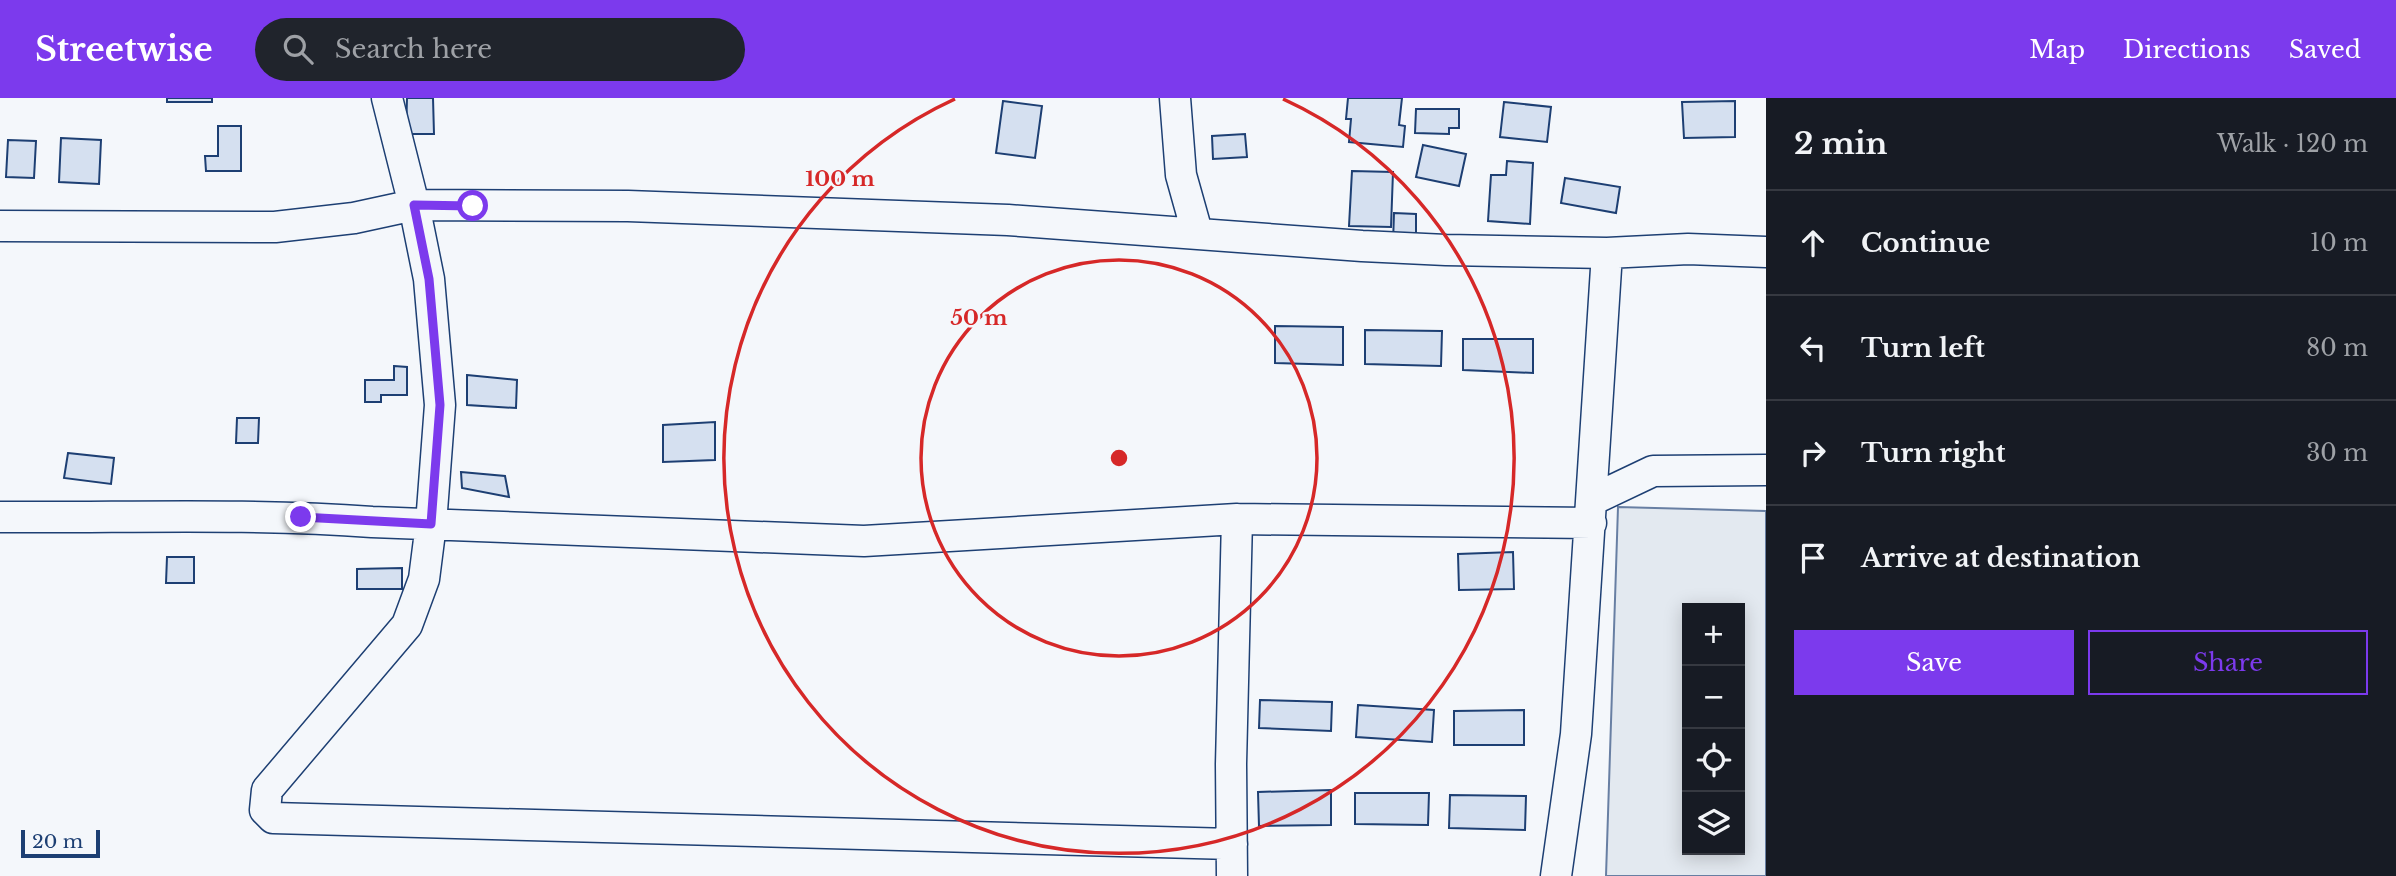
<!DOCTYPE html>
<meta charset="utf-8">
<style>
body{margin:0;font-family:"Libre Baskerville",serif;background:#20242c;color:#f1f3f6}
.controls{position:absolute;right:21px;bottom:21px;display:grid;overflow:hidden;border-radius:0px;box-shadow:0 4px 18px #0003}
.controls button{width:63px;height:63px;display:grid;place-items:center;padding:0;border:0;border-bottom:2px solid #363941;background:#171b24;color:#f1f3f6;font:35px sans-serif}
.scale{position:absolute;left:21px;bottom:18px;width:79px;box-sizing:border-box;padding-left:7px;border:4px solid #1d3f73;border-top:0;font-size:19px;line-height:24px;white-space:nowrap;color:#1d3f73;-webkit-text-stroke:5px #f4f7fb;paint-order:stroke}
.stop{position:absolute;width:21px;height:21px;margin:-16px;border:5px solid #7c3aed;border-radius:50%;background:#fff}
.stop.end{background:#7c3aed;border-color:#fff;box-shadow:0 2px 7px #0008}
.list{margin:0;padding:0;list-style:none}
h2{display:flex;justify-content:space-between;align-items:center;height:91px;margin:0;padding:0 28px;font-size:30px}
h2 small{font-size:23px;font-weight:400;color:#9ea1a6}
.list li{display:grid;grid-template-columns:46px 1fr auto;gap:21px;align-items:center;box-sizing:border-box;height:105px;padding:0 28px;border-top:2px solid #363941}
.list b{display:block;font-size:26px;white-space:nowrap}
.list em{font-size:23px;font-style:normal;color:#9ea1a6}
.actions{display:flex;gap:14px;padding:21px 28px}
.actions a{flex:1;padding:16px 0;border:2px solid #7c3aed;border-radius:0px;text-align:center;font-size:24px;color:#7c3aed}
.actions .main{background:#7c3aed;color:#fff}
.icon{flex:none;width:38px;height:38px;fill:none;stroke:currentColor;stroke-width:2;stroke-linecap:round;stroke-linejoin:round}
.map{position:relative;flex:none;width:1766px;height:778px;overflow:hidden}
header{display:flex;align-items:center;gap:42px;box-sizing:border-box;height:98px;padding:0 35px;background:#7c3aed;color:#fff}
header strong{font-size:33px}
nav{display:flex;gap:38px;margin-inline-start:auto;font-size:24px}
.search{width:490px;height:63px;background:#20242c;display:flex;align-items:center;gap:18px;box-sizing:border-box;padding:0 24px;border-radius:38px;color:#9ea1a6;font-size:26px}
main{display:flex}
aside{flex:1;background:#171b24}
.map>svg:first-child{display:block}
.green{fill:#e3e9f0;stroke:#687fa3;stroke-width:2;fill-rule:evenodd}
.building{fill:#d5e0f0;stroke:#1d3f73;stroke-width:2}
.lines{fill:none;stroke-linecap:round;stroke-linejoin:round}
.minor-casing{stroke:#1d3f73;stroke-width:33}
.minor{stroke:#f4f7fb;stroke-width:30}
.route{stroke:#7c3aed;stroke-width:9}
.ring{fill:none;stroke:#d62828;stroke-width:3.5}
.centre{fill:#d62828;stroke:#f4f7fb;stroke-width:3.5}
.ring-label{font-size:21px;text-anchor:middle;font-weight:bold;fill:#d62828;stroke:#f4f7fb;stroke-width:5;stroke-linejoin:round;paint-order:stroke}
</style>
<header>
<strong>Streetwise</strong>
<div class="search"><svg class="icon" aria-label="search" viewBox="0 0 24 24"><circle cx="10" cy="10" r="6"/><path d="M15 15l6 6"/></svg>Search here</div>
<nav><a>Map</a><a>Directions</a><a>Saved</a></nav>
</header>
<main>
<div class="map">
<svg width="1766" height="778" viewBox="0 0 1766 778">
<rect width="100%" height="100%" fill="#f4f7fb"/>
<path class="green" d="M1618,409L1766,413V778H1606ZM1740,510V752H1687V510Z"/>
<path class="building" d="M167,0H212V4H167Z
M407,0H433L434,36H406Z
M1348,0H1402L1399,27L1405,28L1403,49L1349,44L1351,21H1346Z
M1003,3L1042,8L1035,60L996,55Z
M1735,3V39L1684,40L1682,4Z
M1504,4L1551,9L1547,44L1500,39Z
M1416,11H1459V30H1449V36L1415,35Z
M218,28H241V73H206L205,58H218Z
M1245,36L1247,59L1213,61L1212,38Z
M61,40L101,42L99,86L59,84Z
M8,42L36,43L34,80L6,79Z
M1423,47L1466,56L1459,88L1416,79Z
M1507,63L1533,65L1530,126L1488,123L1491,77H1506Z
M1352,73L1393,74L1391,129L1349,128Z
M1565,80L1620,89L1616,115L1561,105Z
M1394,115L1416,116V147L1393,145Z
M1275,228L1343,229V267L1275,265Z
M1365,232L1442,233L1441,268L1365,266Z
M1463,241H1533V275L1463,272Z
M394,268L407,269V297H381V304H365V282H394Z
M467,277L517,282L516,310L467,307Z
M237,320H259L258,345H236Z
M715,324V362L663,364V327Z
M68,355L114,360L111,386L64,380Z
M461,374L505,378L509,399L462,390Z
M1513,454L1514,491L1459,492L1458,456Z
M167,459H194V485H166Z
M402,470V491H357V471Z
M1260,602L1332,604L1331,633L1259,630Z
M1358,607L1434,612L1432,644L1356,639Z
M1524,612V647H1454V613Z
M1331,692V727L1259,728L1258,694Z
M1355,695H1429L1428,727L1355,726Z
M1450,697L1526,698L1525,732L1449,730Z"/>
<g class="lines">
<defs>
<path id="minor" d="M387,0L414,107L628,108L1008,122L1362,148L1446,152L1607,155L1688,151L1766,154
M1175,0L1181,77L1197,134
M0,128L275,129L354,120L414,107L429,181L440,307L431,426L424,481L407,527L267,692L265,712L273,720L1232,746
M1592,402L1653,373L1766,372
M0,419C124,420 248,415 372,424L864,443L1237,421L1591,425
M1232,778L1231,666L1237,421
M1556,778L1576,636L1607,155"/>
</defs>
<use href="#minor" class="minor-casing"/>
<use href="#minor" class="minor"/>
</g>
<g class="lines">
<path class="route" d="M301,419L431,426L440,307L429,181L414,107L473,108"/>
</g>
<g class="ring">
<circle cx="1119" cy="360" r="198"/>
<path d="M1283 1A395 395 0 1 1 955 1"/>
</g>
<circle cx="1119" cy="360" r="10" class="centre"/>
<g class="ring-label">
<text x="840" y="88">100 m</text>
<text x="979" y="227">50 m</text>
</g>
</svg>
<div class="controls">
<button>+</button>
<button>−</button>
<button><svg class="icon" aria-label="locate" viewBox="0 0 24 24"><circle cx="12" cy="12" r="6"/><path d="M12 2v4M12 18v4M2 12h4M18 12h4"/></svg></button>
<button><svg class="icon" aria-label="layers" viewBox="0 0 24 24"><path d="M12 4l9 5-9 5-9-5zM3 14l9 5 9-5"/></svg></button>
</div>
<div class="scale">20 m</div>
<div class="stop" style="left:473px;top:108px"></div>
<div class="stop end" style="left:301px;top:419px"></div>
</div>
<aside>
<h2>2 min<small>Walk · 120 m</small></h2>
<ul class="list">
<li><svg class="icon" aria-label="ahead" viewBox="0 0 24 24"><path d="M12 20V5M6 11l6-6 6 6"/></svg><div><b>Continue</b></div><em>10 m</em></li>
<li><svg class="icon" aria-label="left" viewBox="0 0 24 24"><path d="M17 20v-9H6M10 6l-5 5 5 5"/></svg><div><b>Turn left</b></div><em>80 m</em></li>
<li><svg class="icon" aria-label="right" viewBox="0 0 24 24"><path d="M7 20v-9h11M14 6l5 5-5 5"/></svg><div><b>Turn right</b></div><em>30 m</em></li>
<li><svg class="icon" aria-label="arrive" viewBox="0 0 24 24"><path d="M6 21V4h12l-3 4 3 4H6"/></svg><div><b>Arrive at destination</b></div></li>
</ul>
<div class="actions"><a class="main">Save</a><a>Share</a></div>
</aside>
</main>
